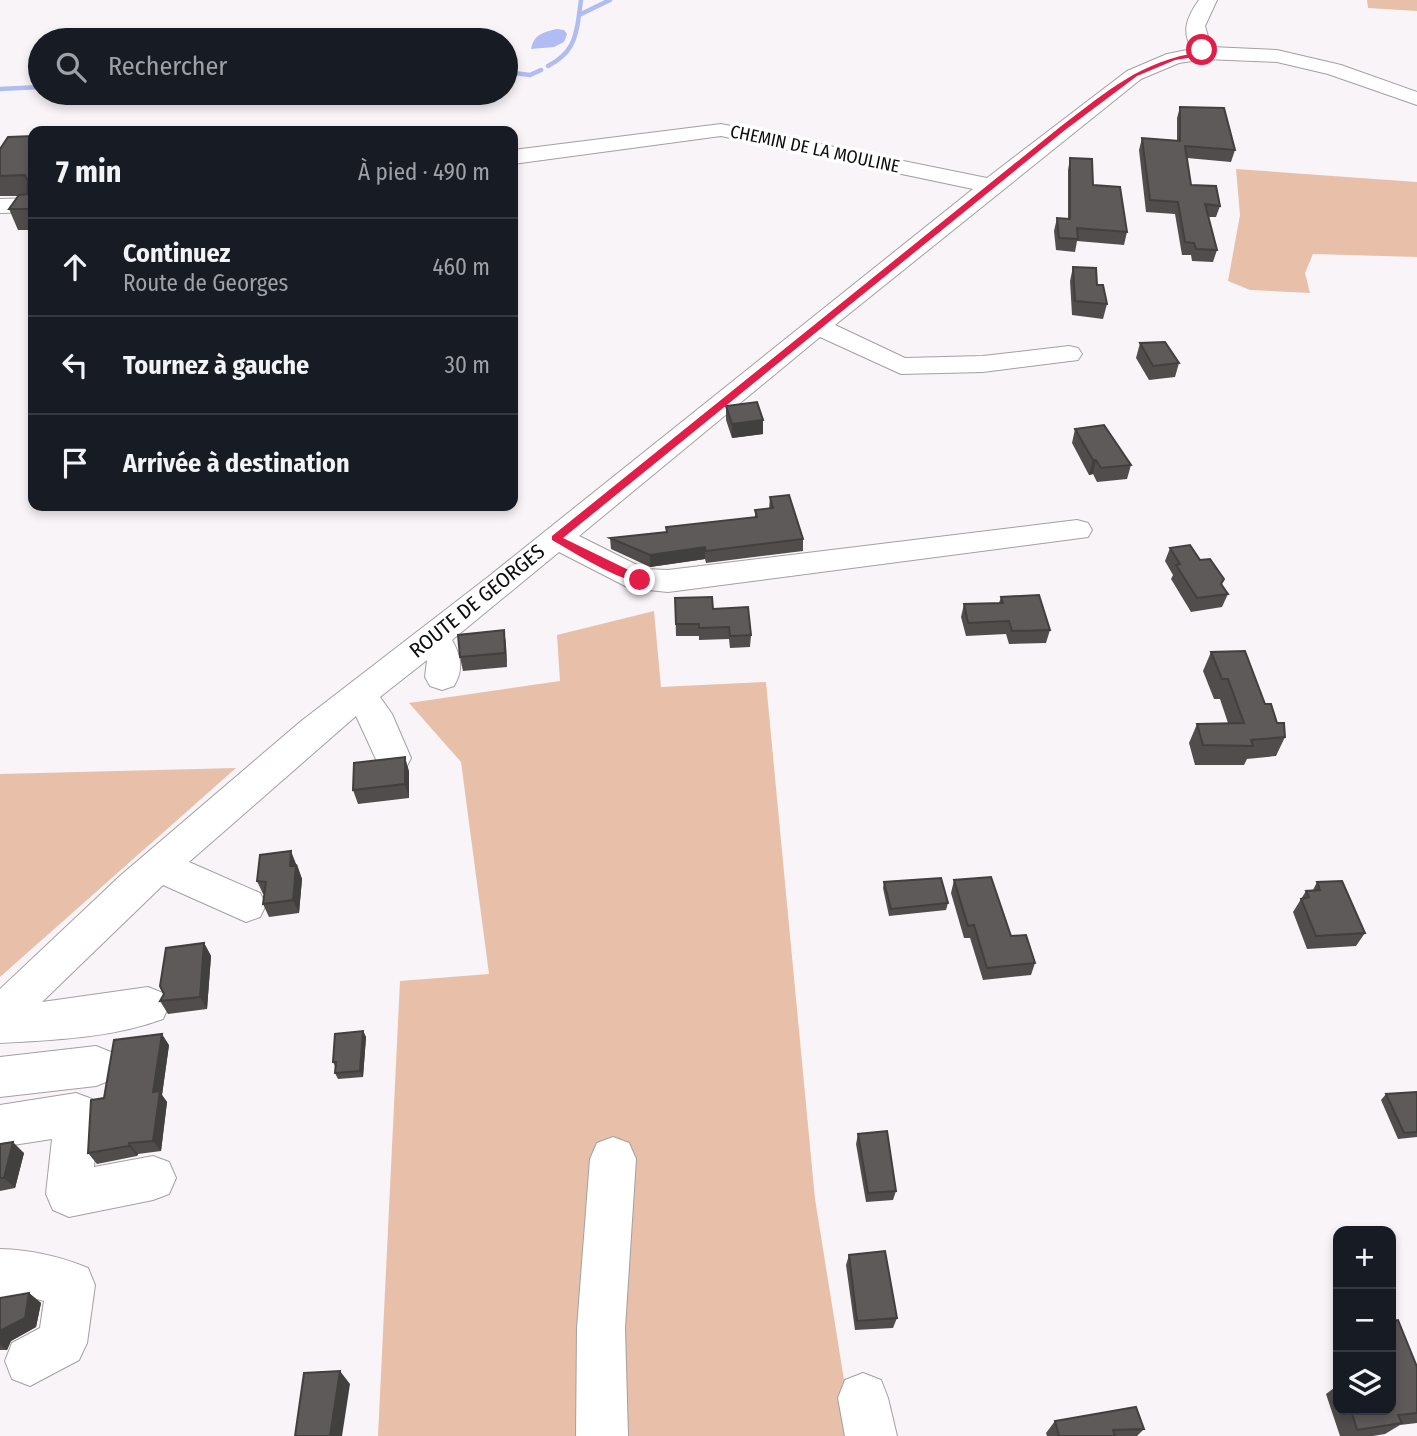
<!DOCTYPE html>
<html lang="fr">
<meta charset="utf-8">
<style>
body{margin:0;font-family:"Fira Sans Condensed",sans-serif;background:#20242c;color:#f1f3f6}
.controls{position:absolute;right:21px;bottom:21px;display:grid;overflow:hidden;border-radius:14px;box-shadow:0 4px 10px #0003}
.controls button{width:63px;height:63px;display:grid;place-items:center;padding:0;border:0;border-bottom:2px solid #363941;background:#171b24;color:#f1f3f6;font:35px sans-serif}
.stop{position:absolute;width:21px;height:21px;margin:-16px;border:5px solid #e11d48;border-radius:50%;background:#fff}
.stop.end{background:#e11d48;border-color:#fff;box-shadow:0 2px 7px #0008}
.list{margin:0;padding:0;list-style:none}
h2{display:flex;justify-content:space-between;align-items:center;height:91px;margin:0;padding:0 28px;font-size:30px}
h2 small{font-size:23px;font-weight:400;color:#9ea1a6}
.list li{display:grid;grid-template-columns:46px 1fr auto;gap:21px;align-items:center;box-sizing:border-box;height:98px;padding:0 28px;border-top:2px solid #363941}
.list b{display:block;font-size:26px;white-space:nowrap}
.list p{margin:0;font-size:23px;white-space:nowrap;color:#9ea1a6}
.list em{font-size:23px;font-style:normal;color:#9ea1a6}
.icon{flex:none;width:38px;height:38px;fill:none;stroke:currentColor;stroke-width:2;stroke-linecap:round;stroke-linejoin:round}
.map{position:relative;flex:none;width:1417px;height:1436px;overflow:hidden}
.search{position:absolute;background:#171b24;box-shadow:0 4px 10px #0003;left:28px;top:28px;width:490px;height:77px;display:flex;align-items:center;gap:18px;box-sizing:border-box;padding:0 24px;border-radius:38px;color:#9ea1a6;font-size:26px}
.panel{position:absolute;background:#171b24;box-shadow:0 4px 10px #0003;left:28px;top:126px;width:490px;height:385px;border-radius:14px}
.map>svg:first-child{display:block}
.green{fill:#e8c0aa}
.water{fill:#b0bcf2}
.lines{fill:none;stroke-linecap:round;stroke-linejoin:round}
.stream{stroke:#b0bcf2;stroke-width:4.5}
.minor-casing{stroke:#a49fa2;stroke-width:2}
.minor{fill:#fff;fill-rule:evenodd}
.wall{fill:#514d4d}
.shaded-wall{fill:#423f3f}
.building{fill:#5e5a5a;stroke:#423f3f;stroke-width:2}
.route{fill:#e11d48}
.labels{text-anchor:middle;stroke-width:7;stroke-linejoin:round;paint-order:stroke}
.far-street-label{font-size:18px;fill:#0e0d0e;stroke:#fff}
.street-label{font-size:21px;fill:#0e0d0e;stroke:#fff}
</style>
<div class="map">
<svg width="1417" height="1436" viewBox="0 0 1417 1436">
<rect width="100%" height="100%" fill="#f9f4f7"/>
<path class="green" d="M1367,0H1417V11L1368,8Z
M1236,169L1417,182V257L1313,254L1305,273L1310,293L1250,290L1228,281L1240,215Z
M654,611L661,687L766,682L815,1199L853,1436H378L400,981L489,974L461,762L409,703L560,681L557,635Z
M236,768L0,977V774Z"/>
<path class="water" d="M557,29L564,30L567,34L564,42L554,47L531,49C534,34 544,32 557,29Z"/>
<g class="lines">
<path class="stream" d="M579,15L581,0
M548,66C571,54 576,40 579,15L610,0
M506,72L530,75L541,70
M0,89L40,87"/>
<defs>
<path id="minor" d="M1199,0H1217L1205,26L1211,47L1277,50L1341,65L1417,92V105L1328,74L1277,62L1205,59L1179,63L1141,79L835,325L905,358L983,356L1069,346L1078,348L1082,354L1078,360L983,372L901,374L820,337L579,536L645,569L668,570L1077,520L1088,523L1092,530L1088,537L668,592L629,588L559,552L452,640C461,656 464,669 454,686L442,690L430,686L425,677L427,660L380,697L392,714L411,758L406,768L393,772L380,768L356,716L189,862L260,893L266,905L260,917L246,922L163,885L42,1002L148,987L163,993L169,1006L163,1019C112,1038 53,1040 0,1043V989L121,875L300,722L488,577L973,189L721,136L513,164V150L721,124L987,178L1127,71L1167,54L1192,49C1181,31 1187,17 1199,0Z
M33,198V212L0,213V199Z
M96,1046L111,1052L117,1066L111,1080L96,1086L0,1097V1057Z
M76,1093L92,1099L98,1114L94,1167L153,1156L169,1162L176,1178L169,1194L153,1200L69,1217L53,1210L46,1194L52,1139L0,1147V1105Z
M613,1137L629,1143L636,1159L625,1328L628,1436H576L577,1328L590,1159L597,1143Z
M0,1249C32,1250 59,1256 88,1268L95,1285L87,1343L79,1360L30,1386L12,1379L5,1361L12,1343L40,1328L44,1301L33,1298L0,1297Z
M863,1373L881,1380L888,1398L897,1436H845L838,1398L845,1380Z"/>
</defs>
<use href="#minor" class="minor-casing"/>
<use href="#minor" class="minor"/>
</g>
<path class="wall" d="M1180,107L1235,150L1231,162L1187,158L1191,185L1220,206L1216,217H1208L1217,250L1213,262L1192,261L1191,255H1182L1175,214L1146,212L1139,150L1142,138L1177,141V118Z
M33,136V230H18L9,209L18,196H0V149Z
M1070,158L1093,185L1127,232L1124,245L1077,241L1075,252L1056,250L1054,231L1057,218L1068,219V170Z
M1073,267L1097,285L1107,304L1103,319L1072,315L1070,281Z
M1140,343L1179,363L1175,377L1149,380L1136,358Z
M726,406L763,434L732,438L726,420Z
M1075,429L1131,465L1127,479L1097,482L1093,474L1089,475L1072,443Z
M770,497L803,539V551L706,563L705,559L650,567L611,549L610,538L667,532L666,527L755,517V510L769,509Z
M1170,548L1200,560L1222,584L1228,594L1222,607L1191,612L1171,579L1173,575L1165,561Z
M1001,597L1050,630L1046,643L1009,644L1006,634L966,636L961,617L964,604L999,603Z
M675,598L713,609L751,635L750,647L730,648L729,639L699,640V636H676Z
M504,630L506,645L507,667L463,671L460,657Z
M1211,652L1265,704L1285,737L1276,756L1247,759L1244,765H1195L1189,743L1197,724L1228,723L1220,699H1214L1203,671Z
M409,771V798L358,804L353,790Z
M297,864L302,879L299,913L269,917L263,904L265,894H263L257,881Z
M954,880L1011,936L1035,963L1031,975L983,980L970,938H964L951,893Z
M884,882L948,903L946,910L889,916L883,888Z
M1317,882L1365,933L1356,946L1307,949L1293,912L1306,891L1313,890Z
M204,943L211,956L207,1009L168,1014L160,1001Z
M363,1031L366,1037L363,1077L338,1079L335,1073L336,1068L333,1062Z
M169,1045L162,1095L167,1102L161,1151L138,1154L137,1156L97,1164L88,1153L104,1098Z
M1417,1092V1137L1398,1139L1381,1100L1386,1094Z
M858,1134L896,1191L893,1200L866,1202L856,1144Z
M0,1144L24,1153L15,1188L0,1191Z
M849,1255L897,1318L893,1328L855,1330L846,1265Z
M29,1293L41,1303L36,1327L11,1341L7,1350H0V1298Z
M1417,1367V1423L1400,1425L1385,1434L1373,1436H1340L1326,1394L1338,1385V1410H1391Z
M1055,1421L1144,1429L1137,1436H1047L1046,1433Z"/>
<path class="shaded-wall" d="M763,420V434L732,438V424Z
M1093,460H1096L1093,474L1089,475Z
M705,547V559L650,567V555Z
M504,630L506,645L507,667L505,653Z
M405,757L409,771V798L405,784Z
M291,851L302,879L299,913L293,900L290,866Z
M204,943L211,956L207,1009L200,997Z
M363,1031L366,1037L363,1077L360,1071Z
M162,1034L169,1045L162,1095L167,1102L161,1151L153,1141V1092Z
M13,1142L24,1153L15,1188L4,1178Z
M129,1143L138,1154L137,1156L129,1146Z
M29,1293L41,1303L36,1327L11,1341L7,1350L0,1345V1331Z
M340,1371L350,1384L342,1436H330Z"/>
<path class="building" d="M1180,107L1224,108L1235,150L1185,146L1191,185L1216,186L1220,206L1205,204L1217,250L1196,249L1194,243L1185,242L1178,202L1150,200L1142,138L1180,141Z
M33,136V209H9L19,195L27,194L28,181L25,175L0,176V149L8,137Z
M1070,158L1092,159L1093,185L1120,187L1127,232L1077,228L1078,239L1059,238L1057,218L1070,219Z
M1073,267L1096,268L1097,285H1103L1107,304L1075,301Z
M1165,342L1179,363L1153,366L1140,343Z
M757,402L763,420L732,424L726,406Z
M1104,425L1131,465L1101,468L1096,460H1093L1075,429Z
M789,495L803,539L706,551L705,547L650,555L610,538L667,532L666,527L757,517L755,510L773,508L770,497Z
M1190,545L1200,560L1210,559L1224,579L1221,584L1228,594L1197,598L1176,565L1180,564L1170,548Z
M1039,595L1050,630L1012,631L1009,621L968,623L964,604L1003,603L1001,597Z
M712,597L713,609L748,607L751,635L730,636L729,627L699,628V624H676L675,598Z
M504,630L505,653L460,657L458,635Z
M1245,651L1265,704H1271L1277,723H1284L1285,737L1251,740L1253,746L1203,745L1197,724L1244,723L1228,679H1222L1211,652Z
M405,757V784L353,790L354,763Z
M291,851L290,866H296L293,900L263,904L266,882L257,881L260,855Z
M991,877L1011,936L1026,935L1035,963L987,968L974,925L968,926L954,880Z
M941,878L948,903L891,909L884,882Z
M1342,881L1365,933L1316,936L1301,899L1309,897L1306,891L1320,890L1317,882Z
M204,943L200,997L160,1001L164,994L160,986L166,948Z
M363,1031L360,1071L335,1073L336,1062H333L335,1034Z
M162,1034L153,1092L160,1091L153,1141L129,1143V1146L88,1153L91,1100L104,1098L114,1040Z
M1417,1092V1132L1404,1133L1386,1094Z
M887,1131L896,1191L868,1193L858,1134Z
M13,1142L4,1178H0V1144Z
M885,1251L897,1318L857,1321L849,1255Z
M29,1293L25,1318L0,1331V1298Z
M1398,1320L1417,1367V1413L1398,1415L1402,1423L1357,1430L1351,1410H1391V1321Z
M340,1371L330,1436H295L304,1373Z
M1136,1407L1144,1429L1113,1430L1115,1436H1059L1055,1421Z"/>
<path class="route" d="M1200,48H1204L1207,55L1175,60L1137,76L1065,130L563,538L643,577V582C624,584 571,551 552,540V536L1060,127C1108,91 1140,61 1201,52Z"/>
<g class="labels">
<g class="far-street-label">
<text transform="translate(815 149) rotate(12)" y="6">CHEMIN DE LA MOULINE</text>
</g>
<g class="street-label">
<text transform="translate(477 601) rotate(-39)" y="7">ROUTE DE GEORGES</text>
</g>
</g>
</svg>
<div class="controls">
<button>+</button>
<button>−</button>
<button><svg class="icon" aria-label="layers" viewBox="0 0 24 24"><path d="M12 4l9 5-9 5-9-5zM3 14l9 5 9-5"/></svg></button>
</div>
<div class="stop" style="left:1202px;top:50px"></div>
<div class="stop end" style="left:640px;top:580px"></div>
<div class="search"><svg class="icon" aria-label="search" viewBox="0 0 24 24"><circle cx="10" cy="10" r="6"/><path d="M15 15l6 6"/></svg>Rechercher</div>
<section class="panel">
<h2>7 min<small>À pied · 490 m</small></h2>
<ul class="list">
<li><svg class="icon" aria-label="ahead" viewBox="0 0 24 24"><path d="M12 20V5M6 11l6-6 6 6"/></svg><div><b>Continuez</b><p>Route de Georges</p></div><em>460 m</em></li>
<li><svg class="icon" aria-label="left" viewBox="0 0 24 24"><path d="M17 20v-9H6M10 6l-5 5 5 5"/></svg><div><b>Tournez à gauche</b></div><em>30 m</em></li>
<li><svg class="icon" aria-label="arrive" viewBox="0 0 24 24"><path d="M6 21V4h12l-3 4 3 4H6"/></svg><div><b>Arrivée à destination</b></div></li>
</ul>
</section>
</div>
